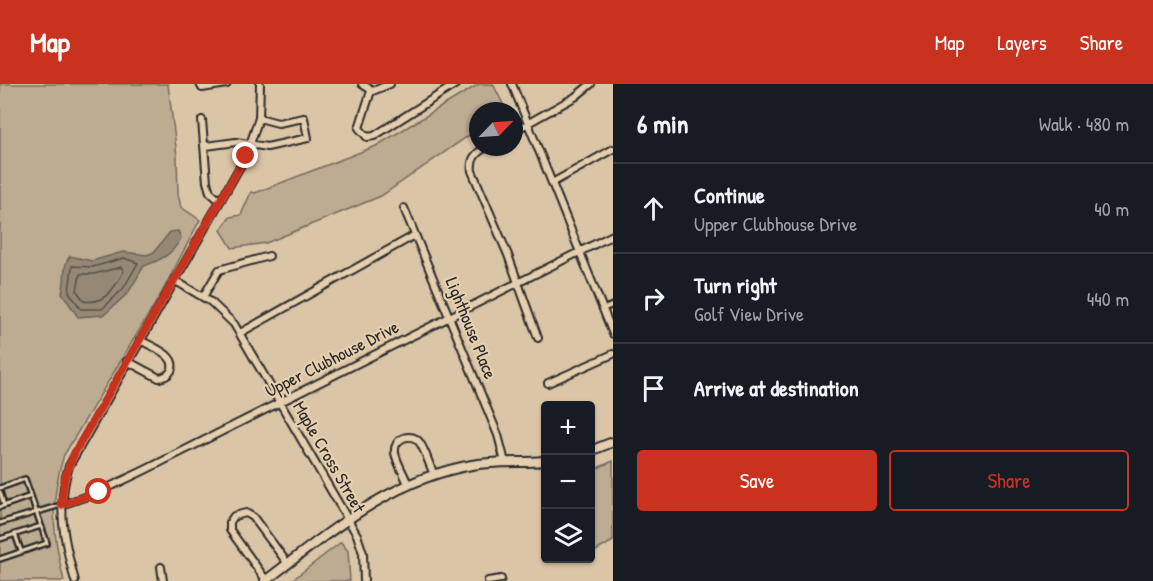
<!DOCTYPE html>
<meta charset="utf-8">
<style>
body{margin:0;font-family:"Patrick Hand",sans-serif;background:#242831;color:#f1f3f6}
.controls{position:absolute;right:18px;bottom:18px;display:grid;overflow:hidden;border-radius:6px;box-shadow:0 2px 4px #0004}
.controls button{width:54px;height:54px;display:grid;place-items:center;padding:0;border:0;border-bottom:2px solid #363941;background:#171b24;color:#f1f3f6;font:30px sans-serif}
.compass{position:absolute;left:469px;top:18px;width:54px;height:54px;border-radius:50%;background:#171b24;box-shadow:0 2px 4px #0004;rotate:65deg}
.stop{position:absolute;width:18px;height:18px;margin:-14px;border:4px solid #c8321e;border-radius:50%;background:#fff}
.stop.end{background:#c8321e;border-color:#fff;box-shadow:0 2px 6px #0008}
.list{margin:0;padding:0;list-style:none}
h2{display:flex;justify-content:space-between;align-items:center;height:78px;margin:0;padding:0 24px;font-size:26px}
h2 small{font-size:20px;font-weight:400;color:#9ea1a6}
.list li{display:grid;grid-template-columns:39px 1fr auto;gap:18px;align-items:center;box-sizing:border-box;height:90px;padding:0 24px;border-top:2px solid #363941}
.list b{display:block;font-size:22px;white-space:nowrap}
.list p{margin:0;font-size:20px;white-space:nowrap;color:#9ea1a6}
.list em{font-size:20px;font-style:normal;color:#9ea1a6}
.actions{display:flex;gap:12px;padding:18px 24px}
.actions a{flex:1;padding:14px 0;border:2px solid #c8321e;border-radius:6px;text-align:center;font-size:21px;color:#c8321e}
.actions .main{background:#c8321e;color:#fff}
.icon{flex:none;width:33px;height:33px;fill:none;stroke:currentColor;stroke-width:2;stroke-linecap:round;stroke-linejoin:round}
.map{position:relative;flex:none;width:613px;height:497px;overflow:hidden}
header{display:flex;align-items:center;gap:36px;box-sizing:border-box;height:84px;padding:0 30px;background:#c8321e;color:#fff}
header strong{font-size:28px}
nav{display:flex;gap:33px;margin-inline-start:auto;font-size:21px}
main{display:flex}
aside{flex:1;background:#171b24}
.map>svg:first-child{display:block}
.green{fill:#bdab92;stroke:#746b5e;stroke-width:1.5}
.water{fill:#958875;stroke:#6b6357;stroke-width:1.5}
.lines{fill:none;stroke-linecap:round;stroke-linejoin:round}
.shore{stroke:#555049;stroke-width:1.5}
.service-casing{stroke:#2b2b2b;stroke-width:8}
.minor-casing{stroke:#2b2b2b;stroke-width:10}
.tertiary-casing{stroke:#2b2b2b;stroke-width:12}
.service{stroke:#e6cfaf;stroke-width:3}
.minor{stroke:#e6cfaf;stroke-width:6}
.tertiary{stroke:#e6cfaf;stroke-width:8}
.route{stroke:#c8321e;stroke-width:8}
.labels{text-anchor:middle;stroke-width:4.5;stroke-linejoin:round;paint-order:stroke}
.street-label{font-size:18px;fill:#2b2b2b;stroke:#e6cfaf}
</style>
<header>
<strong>Map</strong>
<nav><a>Map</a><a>Layers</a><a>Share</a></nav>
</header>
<main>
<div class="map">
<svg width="613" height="497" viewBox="0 0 613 497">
<rect width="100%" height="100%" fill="#dbc5a7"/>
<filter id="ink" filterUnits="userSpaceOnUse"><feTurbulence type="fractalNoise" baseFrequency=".0167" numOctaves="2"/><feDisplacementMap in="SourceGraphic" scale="12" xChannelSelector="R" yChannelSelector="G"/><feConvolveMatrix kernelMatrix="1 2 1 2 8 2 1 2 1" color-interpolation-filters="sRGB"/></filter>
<g filter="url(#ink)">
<path class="green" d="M0,0H168L177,72L178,110L181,123L200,136L161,210L64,371C49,418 53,450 64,497H0Z
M479,0H493L506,26L478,27V45L381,112L266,159L232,164L221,146L230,133L241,131L251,108L255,109L376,62Z
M613,377V457L594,468L590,462L591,387Z
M341,458L348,467L350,497H291Z"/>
<path class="water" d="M178,147L181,154C172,171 161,176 144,182L128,209L104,231L78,233L62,209C66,198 62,181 70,172L92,177L123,168L147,171L154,168L170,148Z"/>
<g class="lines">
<path class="shore" d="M124,174L138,179L123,205L102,225H81L69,208L72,182L93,183Z
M121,183L124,187C115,204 104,221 84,217L77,207L80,190H94Z"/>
<defs>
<path id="service" d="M603,225L613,221
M0,404L25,395L47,459L0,475
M0,408L4,421
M0,423L31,412
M0,439L61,421
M15,450L21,467
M0,455L41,442"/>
<path id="minor" d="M200,0L202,4L227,0
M362,0L373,7L390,0
M512,0L613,250
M371,7L359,44L367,53L374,52L456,0
M202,36L207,98L210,108L220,117
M514,47L575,13L591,0
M206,62L236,58L267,63L308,54L304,34L278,39L259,34
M486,63C476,69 470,75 472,87L508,171L538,254
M552,99L613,65
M404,124L498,351L505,378
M174,196L211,218L234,240L357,451L363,469L364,497
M203,213L219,186L269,172
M240,249L415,151
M127,277L159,294C164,293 168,292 171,287C179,271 150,262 140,256
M548,299L613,270
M408,400C404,390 397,379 395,369C393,354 412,347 420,359C426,368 429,381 434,390
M61,421L99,408L145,386L613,151
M161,483L163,497
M266,496L230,446V438L234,432L246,429L253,433L288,480
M75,497C64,457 56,423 69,382L246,72L259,34L260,0
M488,497L501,495"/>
<path id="tertiary" d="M590,367L613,358
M265,497C329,449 390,395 472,381C497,377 521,379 546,377"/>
</defs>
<use href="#service" class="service-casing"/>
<use href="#minor" class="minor-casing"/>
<use href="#tertiary" class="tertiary-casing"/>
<use href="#service" class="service"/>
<use href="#minor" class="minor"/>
<use href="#tertiary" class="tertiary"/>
</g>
</g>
<g class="lines" filter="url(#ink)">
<path class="route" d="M99,408L61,421L65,393L75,368L246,72"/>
</g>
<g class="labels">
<g class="street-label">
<text transform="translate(471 244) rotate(68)" y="6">Lighthouse Place</text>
<text transform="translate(332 275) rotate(-27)" y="6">Upper Clubhouse Drive</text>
<text transform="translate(329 373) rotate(60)" y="6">Maple Cross Street</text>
</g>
</g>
</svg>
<div class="controls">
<button>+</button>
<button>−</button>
<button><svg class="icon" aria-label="layers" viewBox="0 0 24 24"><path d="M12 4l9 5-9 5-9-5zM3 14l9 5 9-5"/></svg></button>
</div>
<svg class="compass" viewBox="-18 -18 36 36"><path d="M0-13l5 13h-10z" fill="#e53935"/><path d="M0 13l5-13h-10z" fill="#9ea1a6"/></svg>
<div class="stop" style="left:99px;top:408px"></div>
<div class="stop end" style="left:246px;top:72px"></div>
</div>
<aside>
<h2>6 min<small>Walk · 480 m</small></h2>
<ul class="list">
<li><svg class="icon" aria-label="ahead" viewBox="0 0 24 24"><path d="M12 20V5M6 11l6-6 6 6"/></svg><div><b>Continue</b><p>Upper Clubhouse Drive</p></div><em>40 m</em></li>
<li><svg class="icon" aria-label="right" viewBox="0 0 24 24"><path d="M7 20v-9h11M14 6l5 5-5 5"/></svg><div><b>Turn right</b><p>Golf View Drive</p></div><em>440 m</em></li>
<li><svg class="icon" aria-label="arrive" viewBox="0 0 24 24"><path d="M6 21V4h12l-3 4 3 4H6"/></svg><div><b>Arrive at destination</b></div></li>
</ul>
<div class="actions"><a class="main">Save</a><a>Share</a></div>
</aside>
</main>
